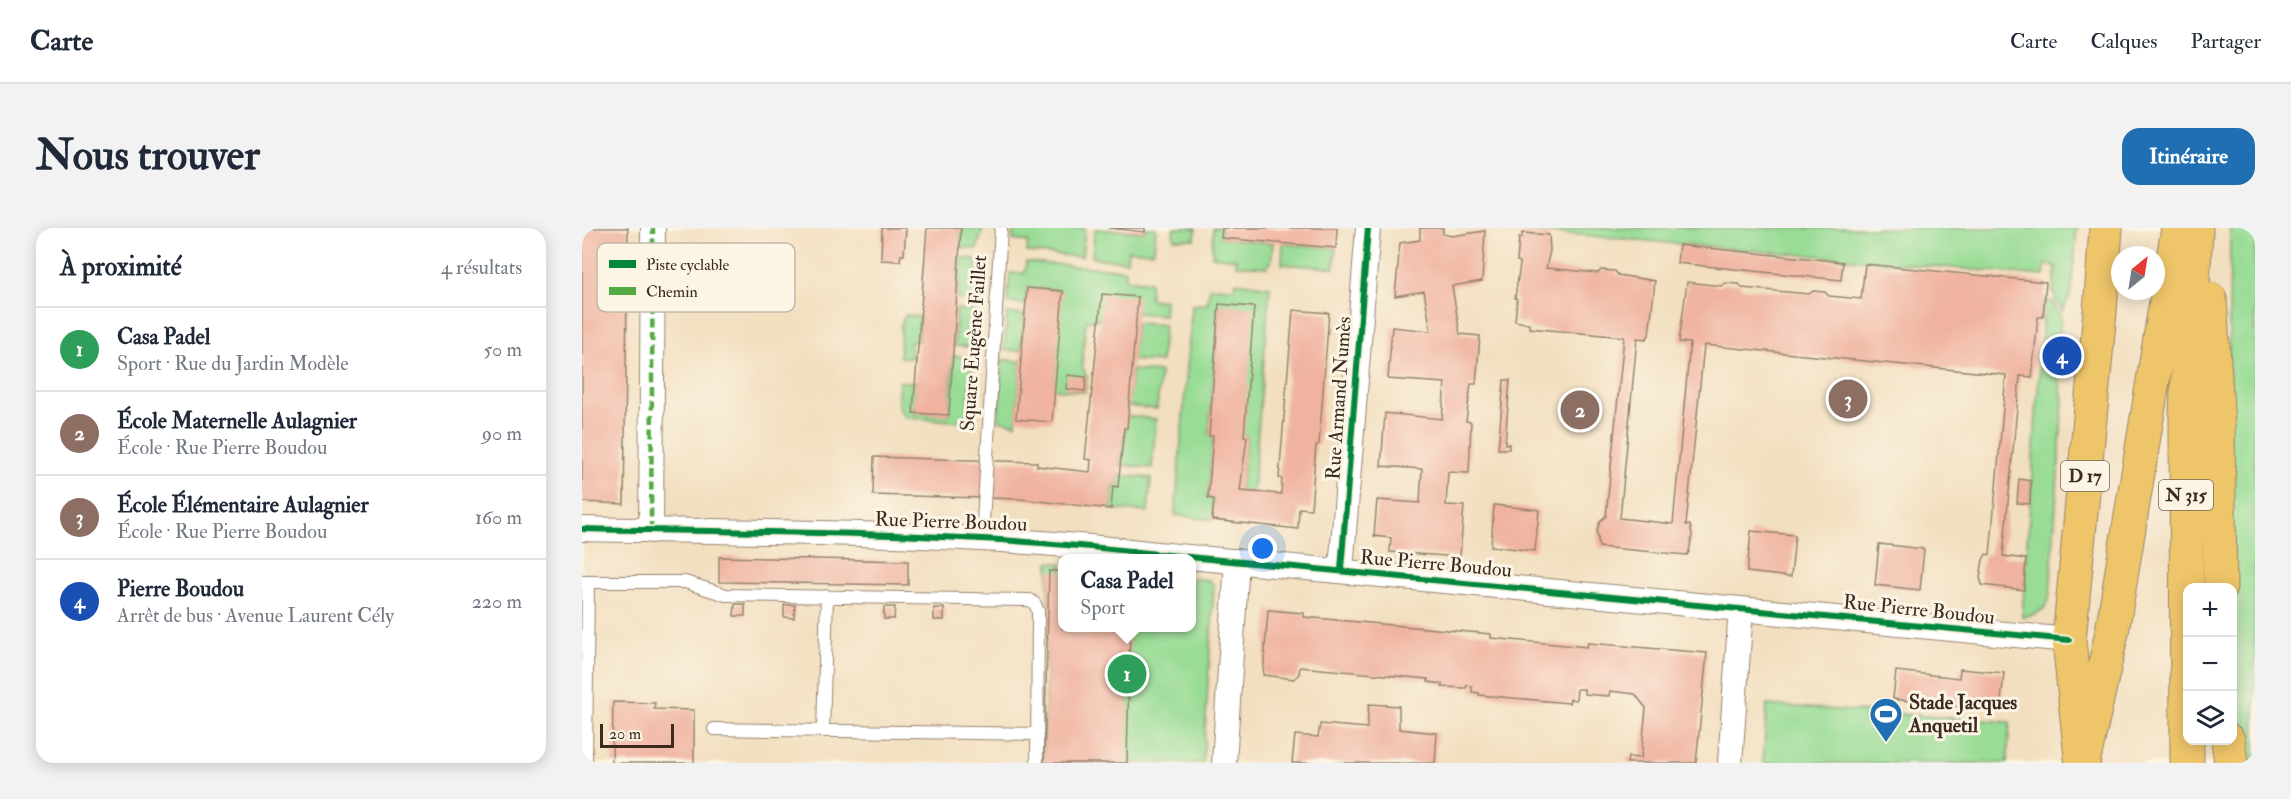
<!DOCTYPE html>
<html lang="fr">
<meta charset="utf-8">
<style>
body{margin:0;font-family:"IM FELL Double Pica",serif;background:#f2f2f3;color:#1f2937}
.controls{position:absolute;right:18px;bottom:18px;display:grid;overflow:hidden;border-radius:12px;box-shadow:0 3px 15px #0003}
.controls button{width:54px;height:54px;display:grid;place-items:center;padding:0;border:0;border-bottom:2px solid #e0e1e3;background:#fff;color:#1f2937;font:30px sans-serif}
.compass{position:absolute;left:1529px;top:18px;width:54px;height:54px;border-radius:50%;background:#fff;box-shadow:0 3px 15px #0003;rotate:30deg}
.scale{position:absolute;left:18px;bottom:15px;width:74px;box-sizing:border-box;padding-left:6px;border:3px solid #3b2a1e;border-top:0;font-size:16px;line-height:21px;white-space:nowrap;color:#3b2a1e;-webkit-text-stroke:4px #fcf5e5;paint-order:stroke}
.you{position:absolute;left:681px;top:321px;width:21px;height:21px;margin:-15px;border:4px solid #fff;border-radius:50%;background:#1a73e8;box-shadow:0 0 0 9px #1a73e833}
.badge{display:grid;place-items:center;width:39px;height:39px;border-radius:50%;background:#1f6fb2;color:#fff;font-size:20px;font-weight:700}
.pin{position:absolute;translate:-50% -50%;border:3px solid #fff;box-shadow:0 2px 6px #0006}
.popup{position:absolute;left:476px;top:326px;width:138px;height:78px;box-sizing:border-box;display:grid;place-content:center;border-radius:12px;background:#fff;filter:drop-shadow(0 2px 4px #0005);font-size:20px;white-space:nowrap;color:#747a83}
.popup b{font-size:22px;color:#1f2937}
.popup::after{content:'';position:absolute;left:50%;top:100%;margin-left:-12px;border:12px solid transparent;border-top-color:#fff}
.list{margin:0;padding:0;list-style:none}
h2{display:flex;justify-content:space-between;align-items:center;height:78px;margin:0;padding:0 24px;font-size:26px}
h2 small{font-size:20px;font-weight:400;color:#747a83}
.list li{display:grid;grid-template-columns:39px 1fr auto;gap:18px;align-items:center;box-sizing:border-box;height:84px;padding:0 24px;border-top:2px solid #e0e1e3}
.list b{display:block;font-size:22px;white-space:nowrap}
.list p{margin:0;font-size:20px;white-space:nowrap;color:#747a83}
.list em{font-size:20px;font-style:normal;color:#747a83}
.icon{flex:none;width:33px;height:33px;fill:none;stroke:currentColor;stroke-width:2;stroke-linecap:round;stroke-linejoin:round}
.map{position:relative;flex:none;width:1673px;height:535px;overflow:hidden;border-radius:18px}
header{display:flex;align-items:center;gap:36px;box-sizing:border-box;height:84px;padding:0 30px;background:#fff;border-bottom:2px solid #e0e1e3}
header strong{font-size:28px}
nav{display:flex;gap:33px;margin-inline-start:auto;font-size:21px}
.intro{display:flex;align-items:center;justify-content:space-between;box-sizing:border-box;height:144px;padding:0 36px}
h1{margin:0;font-size:42px}
.button{padding:15px 27px;border-radius:18px;background:#1f6fb2;color:#fff;font-size:21px;font-weight:700}
main{display:flex;gap:36px;padding:0 36px}
aside{flex:1;background:#fff;border-radius:18px;box-shadow:0 3px 15px #0003}
.map>svg:first-child{display:block}
.green{fill:#98dc95;stroke:#6a835a;stroke-width:1.5}
.building{fill:#f0b3a0}
.lines{fill:none;stroke-linecap:round;stroke-linejoin:round}
.lane-casing{stroke:#96846f;stroke-width:14}
.street-casing{stroke:#96846f;stroke-width:26}
.primary-casing{stroke:#96846f;stroke-width:35}
.highway-casing{stroke:#96846f;stroke-width:35}
.lane{stroke:#fff;stroke-width:12}
.street{stroke:#fff;stroke-width:24}
.primary{stroke:#eec569;stroke-width:33}
.highway{stroke:#eec569;stroke-width:33}
.quiet{stroke:#55ab43;stroke-width:4.5;stroke-dasharray:9 4.5;stroke-linecap:butt}
.cycleway-casing{stroke:#fcf5e5;stroke-width:10}
.cycleway{stroke:#00873e;stroke-width:6}
.labels{text-anchor:middle;stroke-width:6;stroke-linejoin:round;paint-order:stroke}
.shield{fill:#fcf5e5;stroke:#75675a;stroke-width:1.5}
.shield-label{font-size:18px;font-weight:bold;fill:#3b2a1e}
.street-label{font-size:20px;fill:#3b2a1e;stroke:#fcf5e5}
.poi-label{font-size:20px;font-weight:bold;fill:#3b2a1e;stroke:#fcf5e5;text-anchor:start}
.key{fill:#fcf5e5;stroke:#c2b8a9;stroke-width:1.5}
.key-label{font-size:16px;fill:#3b2a1e}
</style>
<header>
<strong>Carte</strong>
<nav><a>Carte</a><a>Calques</a><a>Partager</a></nav>
</header>
<div class="intro"><h1>Nous trouver</h1><a class="button">Itinéraire</a></div>
<main>
<aside>
<h2>À proximité<small>4 résultats</small></h2>
<ul class="list">
<li><span class="badge" style="background:#2e9e5b">1</span><div><b>Casa Padel</b><p>Sport · Rue du Jardin Modèle</p></div><em>50 m</em></li>
<li><span class="badge" style="background:#8d6e63">2</span><div><b>École Maternelle Aulagnier</b><p>École · Rue Pierre Boudou</p></div><em>90 m</em></li>
<li><span class="badge" style="background:#8d6e63">3</span><div><b>École Élémentaire Aulagnier</b><p>École · Rue Pierre Boudou</p></div><em>160 m</em></li>
<li><span class="badge" style="background:#1a4fb4">4</span><div><b>Pierre Boudou</b><p>Arrêt de bus · Avenue Laurent Cély</p></div><em>220 m</em></li>
</ul>
</aside>
<div class="map">
<svg width="1673" height="535" viewBox="0 0 1673 535">
<rect width="100%" height="100%" fill="#fcf5e5"/>
<filter id="ink" filterUnits="userSpaceOnUse"><feTurbulence type="fractalNoise" baseFrequency=".0167" numOctaves="2"/><feDisplacementMap in="SourceGraphic" scale="12" xChannelSelector="R" yChannelSelector="G"/><feConvolveMatrix kernelMatrix="1 2 1 2 8 2 1 2 1" color-interpolation-filters="sRGB"/></filter>
<filter id="wash" filterUnits="userSpaceOnUse"><feTurbulence type="fractalNoise" baseFrequency=".008" numOctaves="4" result="noise"/><feDisplacementMap in="SourceGraphic" scale="24" xChannelSelector="R" yChannelSelector="G"/><feGaussianBlur stdDeviation="1.35" result="paint"/><feColorMatrix in="noise" values="0 0 0 0 0 0 0 0 0 0 0 0 0 0 0 0 0 1.4 0 .05"/><feComposite in="paint" operator="in"/></filter>
<g filter="url(#wash)">
<rect width="100%" height="100%" fill="#f2dfc0"/>
<path class="green" d="M379,0H401L395,21L377,19Z
M431,0H503L500,29L445,24L446,14L431,12Z
M563,0H574L572,22L569,24L546,22L545,33L510,30L513,1L563,4Z
M591,0H614L613,11H592Z
M631,0H640L639,10L691,15L689,35H686L685,39L654,37V31L630,28Z
M919,0H1495L1489,64L1481,83L1473,72L1474,66L1471,65L1474,38L1463,37L1462,48Z
M1648,0H1673V535H1663L1651,419L1646,208Z
M701,16L754,20L752,40L700,36Z
M377,30L394,31V40L397,42L395,72L376,71Z
M444,34L544,42L543,51L568,54V71L583,73L582,87L554,85L504,93L500,137L505,150L503,164L472,161L480,63L445,60L443,76L425,75L428,45H443Z
M653,54L688,59L671,264L658,263L665,209L662,208L637,77L627,207L631,208L626,270L632,271L630,292L593,287L610,77L625,76L628,59L652,60Z
M1462,73L1470,74L1479,88L1474,137L1481,171L1468,367C1465,382 1455,387 1440,389Z
M375,81L394,83L391,119L372,118Z
M425,85L442,87L439,123L422,122Z
M324,87L338,89L336,113L328,115L330,130L318,129L319,95Z
M554,95L582,97L579,134L550,132Z
M371,128L391,129L385,194L325,190C312,181 317,167 317,154H334L331,185L367,187Z
M420,132L439,133L434,196L416,192Z
M550,142L578,144L575,181L546,178Z
M546,188L574,191L570,240L538,237Z
M537,247L569,250L566,284L529,281L531,258H536Z
M467,334L480,336V400H610V350L627,352L632,358L621,535H462Z
M1185,477L1428,494L1425,535H1181Z"/>
<g id="blocks">
<path class="building" d="M0,0H46L42,276L0,274Z
M300,0H324L322,27H319L318,33L299,32Z
M345,0H379L367,187L331,185Z
M526,0H563V4Z
M640,0H755L754,20L639,10Z
M838,0H861V6L870,8L903,3L900,53L870,58L878,106L898,108L894,156H889L884,193L889,194L887,245L866,244L864,277L882,278L878,329L808,324L809,310L792,308L795,272L838,275L840,241L799,238L803,185L860,191L863,155L806,151L810,99L849,103L842,63L813,68L818,15L838,12Z
M940,5L967,7L968,23L964,40L1016,45L1019,42L1033,43L1036,47L1073,53L1067,107L1064,111L1055,110L1038,290L1091,296L1108,115L1097,114L1105,54L1140,58L1142,55L1157,56L1160,60L1227,66L1231,63L1243,64L1247,68L1279,71L1283,36L1464,54L1461,89H1456L1450,149L1438,148L1421,328L1444,331L1442,362L1400,357L1398,349L1401,332L1404,326L1408,327L1424,147L1122,117L1104,297H1108L1110,307L1107,324L1105,327L1017,319L1015,303L1018,293L1024,288L1042,109L947,100V96L933,93L935,71L933,70L938,36V34L935,33L937,10H940Z
M1097,17L1261,34L1259,52L1095,35Z
M445,60L481,63L470,194L434,191Z
M520,66L556,69L545,200H542L536,259L531,258L529,281L438,271L291,267L292,229L455,234V238L508,244L509,232L503,231Z
M637,76L672,79L662,208L665,209L658,263L671,264L699,266L700,251L697,250L711,82L747,85L737,216L734,217L729,281L717,280L716,301L630,292L632,271L626,270L631,208H627Z
M485,147L504,149L503,163L484,161Z
M922,152H928L923,216H927V221H916Z
M1437,251L1449,253L1448,276L1435,275Z
M912,277L957,282L953,323L909,318Z
M1169,303L1213,307L1209,349L1165,344Z
M1297,316L1342,321L1338,362L1293,357Z
M137,329L326,333V357L137,354Z
M467,343H480V400H548L545,535H462Z
M153,376H163V388H152Z
M202,377H213L212,390L202,389Z
M302,379H313L312,391H302Z
M352,380H362V392H352Z
M686,382L722,385V389L909,406V410L1005,419L1006,415L1125,425L1114,535H1045L1046,529L1059,530L1064,480L1053,466L1028,463L1027,468L1002,466V461H995L994,472L988,471L987,475L897,467V465L890,464V458L885,457L884,460L860,459V456L846,454V451L718,439L717,446L712,451L681,447Z
M1378,441L1422,445L1419,474L1379,470L1378,479L1311,471L1314,443L1377,450Z
M31,474L73,475L72,481L112,482V535H30Z
M787,476L817,478V501L855,505L853,535H710L713,507L736,509L738,496L785,500Z"/>
</g>
</g>
<g filter="url(#ink)">
<use href="#blocks" fill-opacity="0" stroke="#96846f" stroke-width="1.5"/>
<g class="lines">
<defs>
<path id="lane" d="M400,310L419,0
M0,354H103L144,367L448,372L453,376L456,383L455,535
M132,501L455,506
M241,503L245,368
M4,535L6,354"/>
<path id="street" d="M0,301C192,305 384,303 575,326L1487,412
M69,303L71,0
M759,342L786,0
M642,535L655,333
M1148,535L1159,381"/>
<path id="primary" d="M1499,530L1487,412L1518,84L1524,0"/>
<path id="highway" d="M1628,71L1636,197L1638,359
M1646,512L1649,535
M1501,535L1530,404L1596,0
M1605,535L1604,182L1614,2"/>
</defs>
<use href="#lane" class="lane-casing"/>
<use href="#street" class="street-casing"/>
<use href="#primary" class="primary-casing"/>
<use href="#highway" class="highway-casing"/>
<use href="#lane" class="lane"/>
<use href="#street" class="street"/>
<use href="#primary" class="primary"/>
<use href="#highway" class="highway"/>
<path class="quiet" d="M69,303L71,0"/>
<defs>
<path id="cycleway" d="M0,301C192,305 384,303 575,326L1487,412
M759,342L786,0"/>
</defs>
<use href="#cycleway" class="cycleway-casing"/>
<use href="#cycleway" class="cycleway"/>
</g>
</g>
<defs>
<symbol id="stadium-pin" viewBox="-11 -11 22 30"><path d="M0 17L-7.5 6A9.5 9.5 0 1 1 7.5 6Z" fill="#1f6fb2" stroke="#fcf5e5"/><path d="M0-5a6.5 5 0 1 0 0 10a6.5 5 0 1 0 0-10ZM-3.5-1.8h7v3.6h-7Z" fill="#fff"/></symbol>
</defs>
<g fill-rule="evenodd">
<use href="#stadium-pin" x="1285" y="467" width="38" height="52"/>
</g>
<g class="labels">
<g class="shield">
<rect x="1479" y="233" width="48" height="30" rx="4.5"/>
<rect x="1577" y="252" width="54" height="30" rx="4.5"/>
</g>
<g class="shield-label">
<text x="1503" y="254">D 17</text>
<text x="1604" y="273">N 315</text>
</g>
<g class="street-label">
<text transform="translate(391 115) rotate(-86)" y="7">Square Eugène Faillet</text>
<text transform="translate(756 170) rotate(-86)" y="7">Rue Armand Numès</text>
<text transform="translate(369 293) rotate(2)" y="7">Rue Pierre Boudou</text>
<text transform="translate(854 335) rotate(5)" y="7">Rue Pierre Boudou</text>
<text transform="translate(1337 381) rotate(6)" y="7">Rue Pierre Boudou</text>
</g>
<g class="poi-label">
<text x="1327" y="481">Stade Jacques<tspan x="1327" dy="23">Anquetil</tspan></text>
</g>
</g>
<rect x="15" y="15" width="198" height="69" rx="9" class="key"/>
<rect x="27" y="32" width="27" height="8" fill="#00873e"/>
<rect x="27" y="59" width="27" height="8" fill="#55ab43"/>
<g class="key-label">
<text x="64" y="42">Piste cyclable</text>
<text x="64" y="69">Chemin</text>
</g>
</svg>
<div class="controls">
<button>+</button>
<button>−</button>
<button><svg class="icon" aria-label="layers" viewBox="0 0 24 24"><path d="M12 4l9 5-9 5-9-5zM3 14l9 5 9-5"/></svg></button>
</div>
<svg class="compass" viewBox="-18 -18 36 36"><path d="M0-13l5 13h-10z" fill="#e53935"/><path d="M0 13l5-13h-10z" fill="#747a83"/></svg>
<div class="scale">20 m</div>
<div class="you"></div>
<div class="pin badge" style="left:545px;top:446px;background:#2e9e5b">1</div>
<div class="popup"><b>Casa Padel</b>Sport</div>
<div class="pin badge" style="left:998px;top:182px;background:#8d6e63">2</div>
<div class="pin badge" style="left:1266px;top:171px;background:#8d6e63">3</div>
<div class="pin badge" style="left:1480px;top:128px;background:#1a4fb4">4</div>
</div>
</main>
